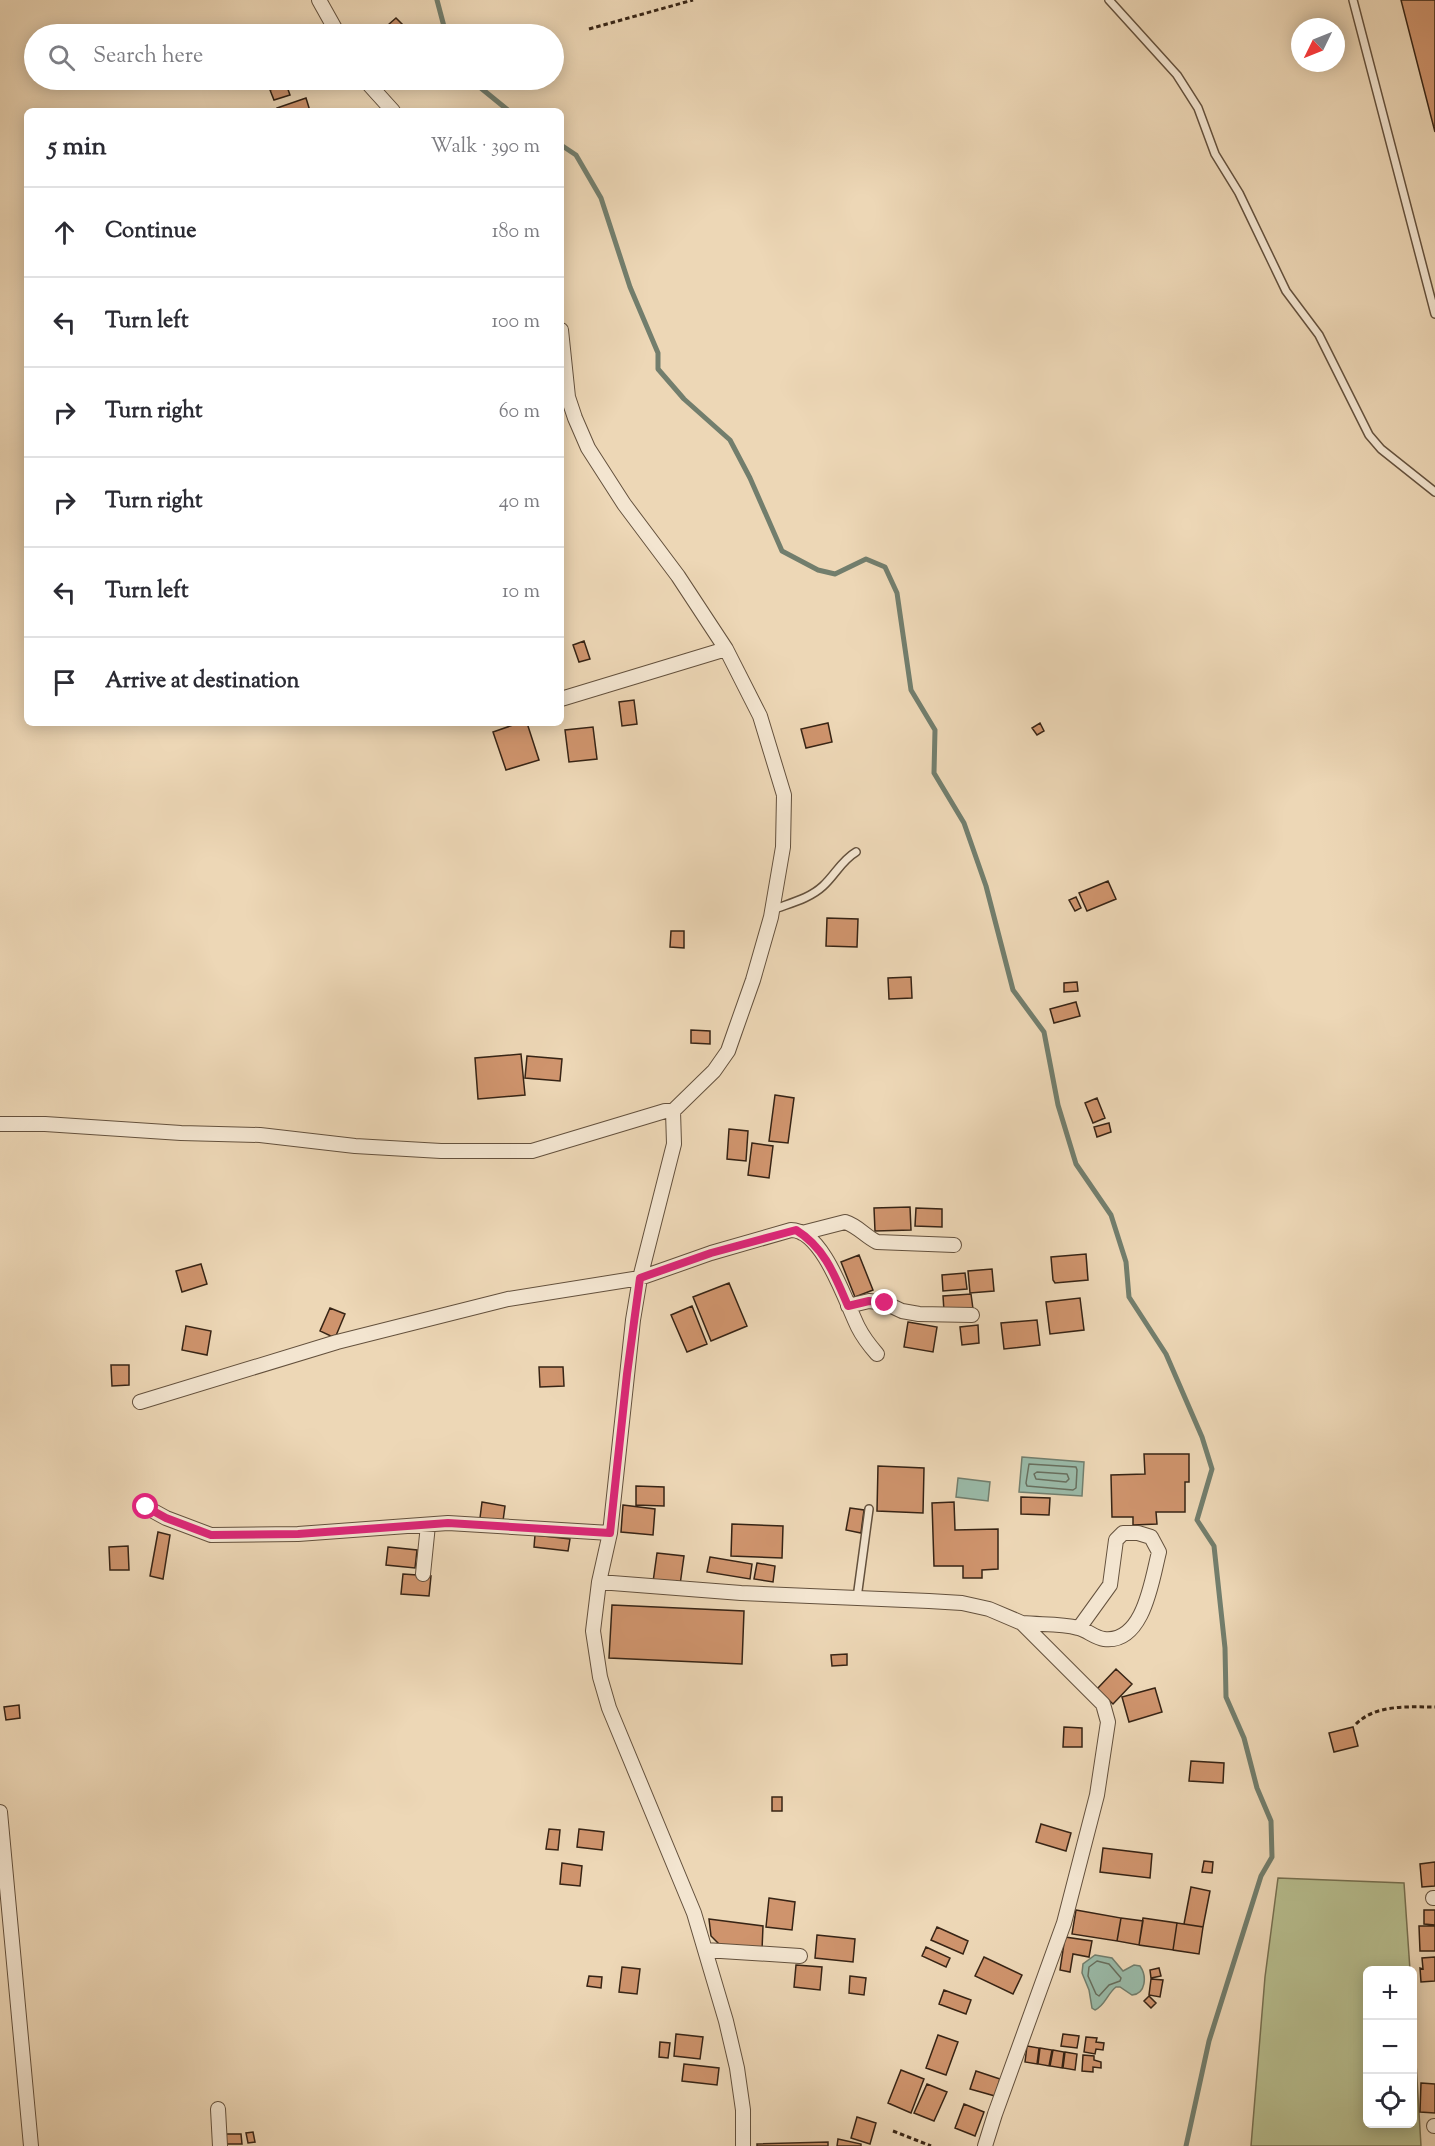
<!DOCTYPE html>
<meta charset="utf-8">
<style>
body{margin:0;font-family:"Sorts Mill Goudy",serif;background:#f2f2f3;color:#2b2b33}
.controls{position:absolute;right:18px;bottom:18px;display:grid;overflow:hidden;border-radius:9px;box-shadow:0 3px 15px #0003}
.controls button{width:54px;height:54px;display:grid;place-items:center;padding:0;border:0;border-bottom:2px solid #e1e1e2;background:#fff;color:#2b2b33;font:30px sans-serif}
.compass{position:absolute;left:1291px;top:18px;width:54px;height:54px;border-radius:50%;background:#fff;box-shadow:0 3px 15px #0003;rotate:227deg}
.stop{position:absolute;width:18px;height:18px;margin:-14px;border:4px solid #db2777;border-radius:50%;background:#fff}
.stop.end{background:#db2777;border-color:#fff;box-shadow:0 2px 6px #0008}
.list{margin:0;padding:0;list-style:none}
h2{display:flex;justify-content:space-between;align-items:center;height:78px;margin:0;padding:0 24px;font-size:26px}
h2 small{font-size:20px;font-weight:400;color:#7c7c81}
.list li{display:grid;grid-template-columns:39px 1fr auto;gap:18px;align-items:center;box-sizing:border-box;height:90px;padding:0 24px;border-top:2px solid #e1e1e2}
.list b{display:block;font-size:22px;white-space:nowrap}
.list em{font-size:20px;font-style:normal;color:#7c7c81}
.icon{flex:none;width:33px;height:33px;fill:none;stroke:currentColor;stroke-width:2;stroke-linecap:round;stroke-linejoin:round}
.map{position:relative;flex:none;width:1435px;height:2146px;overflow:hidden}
.search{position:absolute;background:#fff;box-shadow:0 3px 15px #0003;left:24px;top:24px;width:540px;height:66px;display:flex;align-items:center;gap:15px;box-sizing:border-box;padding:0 21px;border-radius:33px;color:#7c7c81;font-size:22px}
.panel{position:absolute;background:#fff;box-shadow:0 3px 15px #0003;left:24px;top:108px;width:540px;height:618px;border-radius:9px}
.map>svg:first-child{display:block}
.green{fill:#b7be8f;stroke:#777152;stroke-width:1.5}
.water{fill:#9abaa8;stroke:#727e6d;stroke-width:1.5}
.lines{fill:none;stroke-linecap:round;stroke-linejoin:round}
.shore{stroke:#686f5e;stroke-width:1.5}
.stream{stroke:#727e6d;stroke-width:5}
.building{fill:#cf946d;stroke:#372415;stroke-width:1.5}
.service-casing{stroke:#64513d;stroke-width:10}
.minor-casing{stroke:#64513d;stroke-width:16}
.path{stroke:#372415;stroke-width:3;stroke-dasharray:4.5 3;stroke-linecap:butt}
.service{stroke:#f3e5d0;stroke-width:7}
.minor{stroke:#f3e5d0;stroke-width:14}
.route{stroke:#db2777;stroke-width:8}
</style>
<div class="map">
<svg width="1435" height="2146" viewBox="0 0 1435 2146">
<rect width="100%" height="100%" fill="#edd7b6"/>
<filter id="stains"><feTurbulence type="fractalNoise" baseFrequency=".00333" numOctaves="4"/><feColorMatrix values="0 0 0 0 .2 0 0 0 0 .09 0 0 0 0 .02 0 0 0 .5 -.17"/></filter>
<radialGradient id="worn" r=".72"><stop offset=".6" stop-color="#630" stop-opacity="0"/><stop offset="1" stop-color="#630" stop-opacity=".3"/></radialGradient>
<path class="green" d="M1278,1878L1404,1883L1410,1970H1368V2124H1412L1413,2013L1421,2146H1251L1265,1977Z"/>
<path class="water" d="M1022,1457L1084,1462L1082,1496L1019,1492Z
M958,1478L990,1482L988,1501L956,1497Z
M1095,1955L1112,1958L1123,1971L1134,1965L1140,1966C1147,1976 1146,1994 1132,1995L1120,1987H1116C1107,1994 1105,2006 1095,2010L1092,2008L1089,1990L1082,1973L1083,1964Z"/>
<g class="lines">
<path class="shore" d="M1029,1464L1076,1467L1077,1470L1076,1488L1073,1490L1027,1486L1026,1483Z
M1037,1472L1067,1474L1069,1479L1066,1482L1036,1479L1034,1474Z
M1097,1961L1109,1964L1121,1978L1120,1981L1109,1985L1099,1996L1096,1994L1088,1976L1089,1967Z"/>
<path class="stream" d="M437,0L446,34
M471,80L509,111
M561,145L576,155L601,198L630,287L658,353V369L684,399L730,440L750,478L782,551L818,570L835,574L866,559L885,567L897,593L911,690L935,730L934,773L964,823L986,886L1013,990L1044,1032L1058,1105L1076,1164L1111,1215L1126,1262L1129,1297L1166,1354L1202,1437L1212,1469L1197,1520L1214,1546L1225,1648L1226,1697L1244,1738L1257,1788L1271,1821L1272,1857L1261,1876L1209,2041L1186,2146"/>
</g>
<path class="building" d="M1401,0H1435V132Z
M396,18L407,29L401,34H397L388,25Z
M286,84L290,95L274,100L270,90Z
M306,98L310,111H278L277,108Z
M584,641L590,659L579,662L573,645Z
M634,700L637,724L622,726L619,702Z
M519,723H527L539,760L506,770L493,732Z
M828,723L832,742L806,748L801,729Z
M1040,723L1044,731L1037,735L1032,728Z
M593,727L597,759L569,762L565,730Z
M1108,881L1116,899L1087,911L1079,893Z
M1076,897L1081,908L1075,911L1069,900Z
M827,918L858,919L857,947L826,946Z
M671,931H684V948L670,947Z
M911,977L912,998L889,999L888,978Z
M1077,982L1078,991L1064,992V983Z
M1076,1002L1080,1016L1054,1023L1050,1009Z
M691,1030L710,1031V1044L691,1043Z
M521,1054L525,1095L478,1099L475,1058Z
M527,1056L562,1059L560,1081L525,1078Z
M775,1095L794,1098L788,1143L769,1141Z
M1097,1098L1105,1118L1093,1123L1085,1103Z
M1109,1123L1111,1132L1097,1137L1094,1127Z
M729,1129L748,1131L746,1161L727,1159Z
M752,1143L773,1146L769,1178L748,1175Z
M910,1207L911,1230L875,1231L874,1208Z
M916,1208L942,1209V1227L915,1226Z
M1086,1254L1088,1280L1055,1283L1053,1280L1051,1257Z
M859,1255L873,1290L855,1297L841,1262Z
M201,1264L207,1284L182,1292L176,1271Z
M992,1269L994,1291L970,1293L968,1271Z
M965,1273L967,1289L943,1291L942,1275Z
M729,1283L747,1326L711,1341L693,1297Z
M971,1294L973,1309L944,1311L943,1296Z
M1080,1298L1084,1330L1050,1334L1046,1302Z
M692,1306L707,1344L687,1352L671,1315Z
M330,1308L345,1314L335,1338L320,1331Z
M1037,1320L1040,1345L1004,1349L1001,1323Z
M908,1322L937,1327L933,1352L904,1347Z
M978,1325L979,1343L962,1345L960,1327Z
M186,1326L211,1331L207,1355L182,1350Z
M111,1365H129V1385L112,1386Z
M539,1367H563L564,1386L540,1387Z
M1144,1454H1189V1482H1185V1512H1156L1157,1524L1133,1525V1517H1112L1111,1475L1145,1474Z
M878,1466L924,1468L923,1513L877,1511Z
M636,1486L664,1487V1506L636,1505Z
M1021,1497L1050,1498L1049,1515L1021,1514Z
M482,1502L505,1506L503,1521L480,1518Z
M954,1502L955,1530L998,1529V1569L982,1570V1578H963V1566H934L932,1503Z
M623,1505L655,1509L653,1535L621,1532Z
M850,1508L864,1510L861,1533L846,1530Z
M732,1524L783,1526L782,1558L731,1556Z
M158,1532L170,1535L163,1579L150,1576Z
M535,1535L570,1539L568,1551L534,1547Z
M128,1546L129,1570H110L109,1547Z
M388,1547L417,1550L415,1568L386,1565Z
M657,1553L684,1556L680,1585L653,1582Z
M710,1557L752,1564L750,1579L707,1572Z
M757,1563L775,1566L773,1582L754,1579Z
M403,1574L431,1576L429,1596L401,1594Z
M612,1605L744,1611L742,1664L609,1658Z
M847,1654V1665L832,1666L831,1655Z
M1116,1669L1132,1684L1113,1704L1097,1689Z
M1155,1688L1162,1712L1129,1722L1122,1697Z
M19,1705L20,1718L6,1720L4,1707Z
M1064,1727L1082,1728V1747H1063Z
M1353,1727L1358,1746L1334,1752L1329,1733Z
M1191,1761L1224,1763L1223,1783L1189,1781Z
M772,1797H782V1811H772Z
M1041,1824L1071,1833L1066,1851L1036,1842Z
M549,1829L560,1830L558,1850L546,1849Z
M579,1829L604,1832L602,1850L577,1847Z
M1103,1848L1152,1854L1150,1878L1100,1872Z
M1204,1861L1213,1862L1212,1873L1202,1872Z
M1435,1862V1886L1422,1887L1420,1864Z
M562,1863L582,1866L580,1886L560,1884Z
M1191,1887L1210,1891L1203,1927L1184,1924Z
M769,1898L795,1902L792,1930L766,1927Z
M1076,1910L1121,1918L1117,1941L1072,1934Z
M1424,1910H1435V1925L1424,1924Z
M1121,1918L1143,1921L1139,1945L1117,1941Z
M1143,1918L1177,1923L1173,1950L1139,1945Z
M709,1919L763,1926L762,1950L722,1947L711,1936Z
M1177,1923L1203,1927L1199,1954L1173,1950Z
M1419,1926H1435V1951H1420Z
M937,1927L968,1941L963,1954L931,1940Z
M817,1935L855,1939L853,1962L815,1958Z
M1065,1937L1092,1941L1089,1957L1073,1954L1070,1972L1060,1970Z
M926,1947L950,1958L946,1967L922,1956Z
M984,1957L1022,1975L1013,1994L975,1976Z
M1435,1957V1981L1421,1982L1420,1968L1423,1969L1422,1958Z
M796,1965L822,1967L820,1990L794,1987Z
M622,1967L640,1969L637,1994L619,1992Z
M1159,1968L1161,1976L1151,1978L1150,1970Z
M589,1976L602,1977L601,1988L587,1986Z
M850,1976L866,1978L864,1995L849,1993Z
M1151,1979L1163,1980L1160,1997L1149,1995Z
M944,1990L971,2000L966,2014L939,2004Z
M1149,1996L1156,2003L1151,2008L1144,2001Z
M676,2034L703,2037L700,2059L674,2056Z
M1063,2034L1079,2036L1077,2048L1061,2046Z
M938,2035L958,2042L946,2075L926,2068Z
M1086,2037L1097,2038L1096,2042L1104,2043L1103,2050L1096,2049L1095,2054L1084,2052Z
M660,2042L670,2043L668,2058L659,2057Z
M1027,2046L1039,2048L1037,2064L1025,2062Z
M1040,2048L1052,2050L1049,2066L1038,2064Z
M1053,2050L1064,2052L1062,2068L1050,2066Z
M1065,2052L1077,2054L1075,2070L1063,2068Z
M1083,2055L1094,2056V2060L1101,2062V2068L1093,2067V2072L1082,2071Z
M684,2064L719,2068L717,2085L682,2081Z
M901,2070L924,2079L911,2113L888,2103Z
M976,2071L1000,2079L995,2096L970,2089Z
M1421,2083L1435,2084V2113L1420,2112Z
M927,2084L947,2092L934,2121L914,2113Z
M964,2104L984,2112L975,2136L955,2128Z
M857,2117L876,2123L870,2144L851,2138Z
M253,2132L255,2142L248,2143L246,2133Z
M224,2134H241L242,2144H224Z
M838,2139L861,2144V2146H837Z
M828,2142V2146H757V2144Z"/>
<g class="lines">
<defs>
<path id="service" d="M1109,0L1177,75L1198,108L1215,154L1239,193L1286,291L1319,335L1369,435L1381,449L1435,492
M1353,0L1435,314
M772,910C790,903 809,899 823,886C835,875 842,860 856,852
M857,1598L869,1509"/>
<path id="minor" d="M319,0L338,34
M365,80L393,111
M561,699L726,649
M673,1111L674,1144L640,1278L633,1320L610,1533L599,1582L593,1631L600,1677L609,1708L694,1913L726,2021L737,2068L743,2110V2146
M0,1124H45L181,1133L260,1135L355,1146L441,1151H532L665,1111H673L714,1071L728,1051L735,1031L753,980L771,917L783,847L784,795L760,716L726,649L678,576L624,504L588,448L575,418L568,397L561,330
M802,1233L845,1222C858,1226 865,1236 877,1242L954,1245
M848,1306L869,1301L885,1303L902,1311L919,1314L972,1315
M140,1402L337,1342L508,1299L640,1278L711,1253L791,1230C823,1230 846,1303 858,1327C863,1337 870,1346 877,1354
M146,1507L166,1518L211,1535L298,1534L448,1523L610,1533
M423,1574L428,1525
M599,1582L741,1593L929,1601L962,1603L989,1609L1022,1623L1103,1704L1108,1722L1097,1795L1064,1923L995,2114L985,2146
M1022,1623C1041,1625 1060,1623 1078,1628C1087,1630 1095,1638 1104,1639C1144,1644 1152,1579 1159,1552L1151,1537L1138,1533H1123L1116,1540L1110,1585L1079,1628
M0,1812L31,2146
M1433,1898H1435
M705,1950L800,1956
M218,2109L220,2146
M1434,2126H1435"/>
</defs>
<use href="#service" class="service-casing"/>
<use href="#minor" class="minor-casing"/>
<path class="path" d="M589,29L693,0
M1356,1724C1376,1704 1408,1707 1435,1707
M893,2131L931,2146"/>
<use href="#service" class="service"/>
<use href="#minor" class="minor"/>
</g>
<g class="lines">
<path class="route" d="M146,1507L166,1518L211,1535L298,1534L448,1523L610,1533L627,1374L640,1278L711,1253L796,1230C825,1248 835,1276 848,1306L869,1301L885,1303"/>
</g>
<rect width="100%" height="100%" filter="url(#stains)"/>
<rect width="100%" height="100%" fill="url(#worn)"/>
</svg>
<div class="controls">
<button>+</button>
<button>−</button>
<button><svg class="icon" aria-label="locate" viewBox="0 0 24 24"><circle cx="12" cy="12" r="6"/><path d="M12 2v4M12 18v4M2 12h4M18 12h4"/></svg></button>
</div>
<svg class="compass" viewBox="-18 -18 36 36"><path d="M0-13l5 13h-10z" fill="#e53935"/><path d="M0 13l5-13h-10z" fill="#7c7c81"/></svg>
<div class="stop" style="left:146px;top:1507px"></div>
<div class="stop end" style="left:885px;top:1303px"></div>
<div class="search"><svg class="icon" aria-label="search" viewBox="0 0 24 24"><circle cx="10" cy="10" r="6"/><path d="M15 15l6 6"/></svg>Search here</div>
<section class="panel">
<h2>5 min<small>Walk · 390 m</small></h2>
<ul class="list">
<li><svg class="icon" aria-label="ahead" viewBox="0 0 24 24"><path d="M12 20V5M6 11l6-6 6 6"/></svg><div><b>Continue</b></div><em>180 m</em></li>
<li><svg class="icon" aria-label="left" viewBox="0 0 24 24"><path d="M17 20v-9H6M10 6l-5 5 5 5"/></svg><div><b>Turn left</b></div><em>100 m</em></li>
<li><svg class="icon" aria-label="right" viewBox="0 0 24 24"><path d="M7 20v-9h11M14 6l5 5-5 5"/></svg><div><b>Turn right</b></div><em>60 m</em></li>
<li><svg class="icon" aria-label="right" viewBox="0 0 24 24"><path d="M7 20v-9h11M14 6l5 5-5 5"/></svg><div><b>Turn right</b></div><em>40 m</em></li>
<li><svg class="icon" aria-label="left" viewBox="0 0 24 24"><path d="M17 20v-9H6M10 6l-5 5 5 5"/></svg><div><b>Turn left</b></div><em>10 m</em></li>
<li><svg class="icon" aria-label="arrive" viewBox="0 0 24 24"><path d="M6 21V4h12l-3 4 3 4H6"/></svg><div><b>Arrive at destination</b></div></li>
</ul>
</section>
</div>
